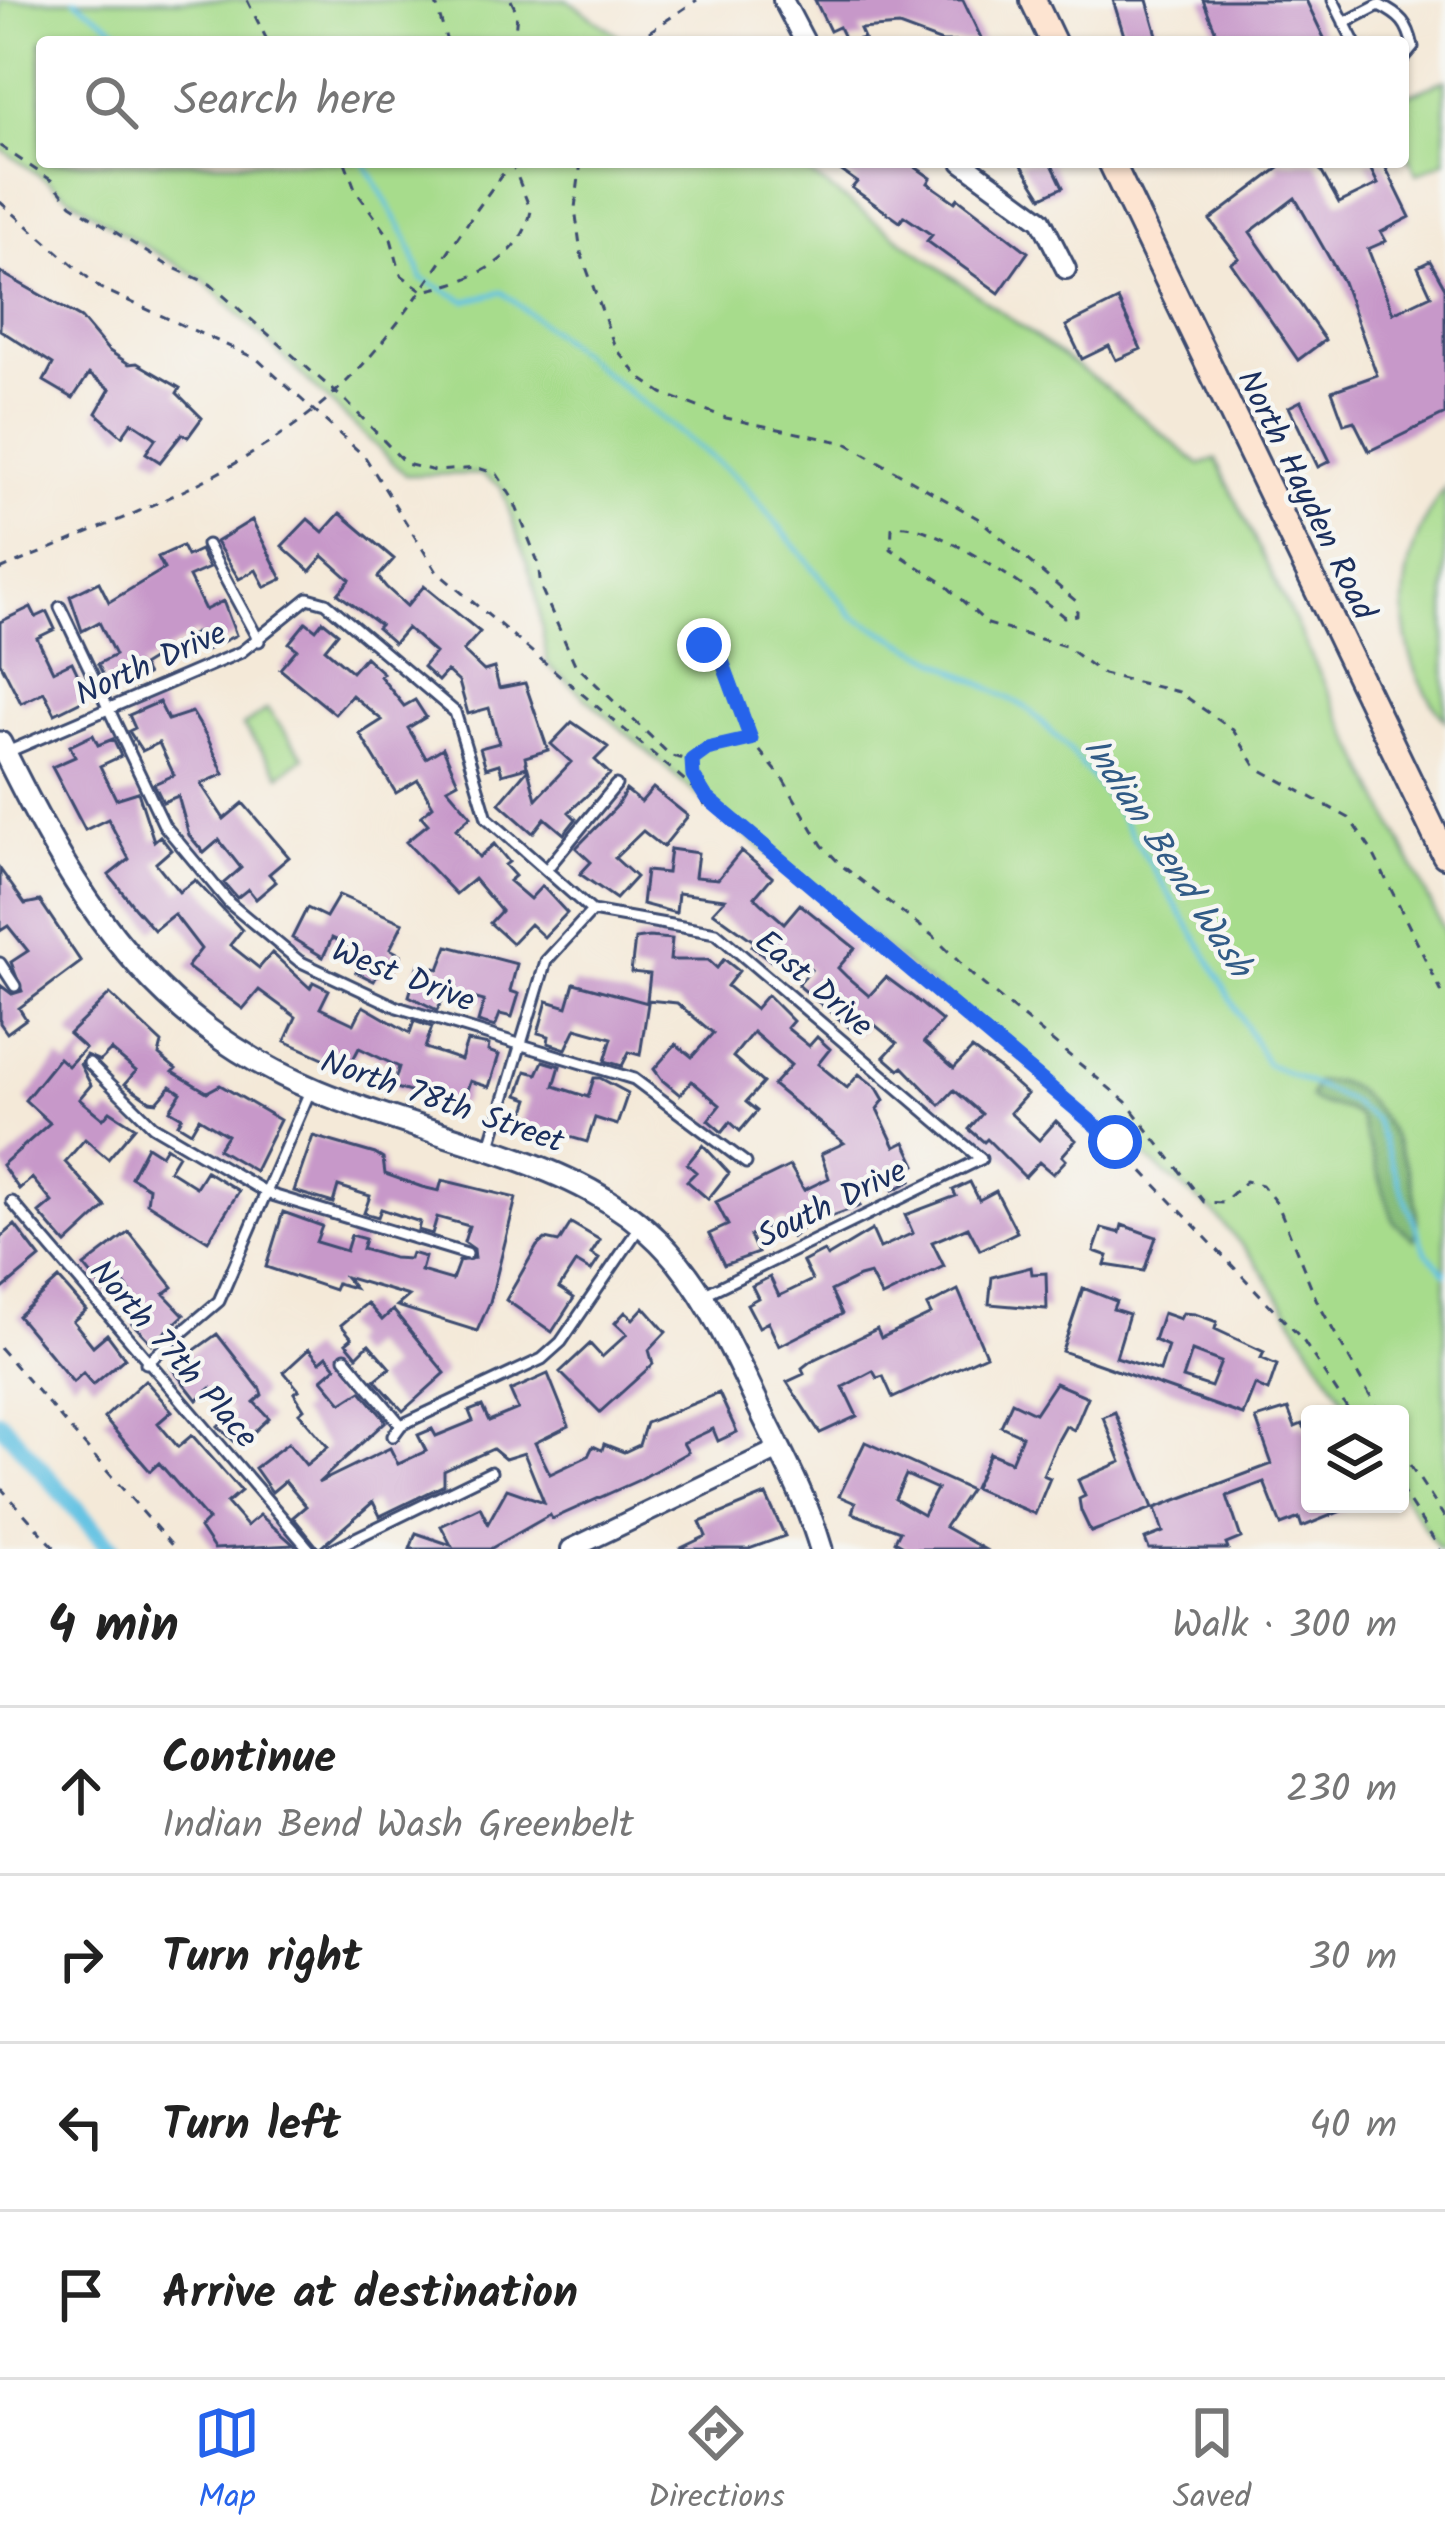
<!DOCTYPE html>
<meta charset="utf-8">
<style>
body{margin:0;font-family:Kalam,sans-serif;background:#f2f2f2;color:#222}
.controls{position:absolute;right:36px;bottom:36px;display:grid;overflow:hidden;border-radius:12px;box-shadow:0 3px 9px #0004}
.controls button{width:108px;height:108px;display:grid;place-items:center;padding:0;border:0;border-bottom:3px solid #e0e0e0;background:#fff;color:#222;font:60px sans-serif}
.stop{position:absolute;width:36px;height:36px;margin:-27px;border:9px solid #2563eb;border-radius:50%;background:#fff}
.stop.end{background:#2563eb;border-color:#fff;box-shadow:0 3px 12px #0008}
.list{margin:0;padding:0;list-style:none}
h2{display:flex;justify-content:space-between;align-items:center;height:156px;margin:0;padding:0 48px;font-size:51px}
h2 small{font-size:39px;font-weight:400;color:#767676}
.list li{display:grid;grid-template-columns:78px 1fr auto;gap:36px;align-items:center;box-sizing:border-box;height:168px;padding:0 48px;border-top:3px solid #e0e0e0}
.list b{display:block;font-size:45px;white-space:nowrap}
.list p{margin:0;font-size:39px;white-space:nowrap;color:#767676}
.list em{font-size:39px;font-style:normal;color:#767676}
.icon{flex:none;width:66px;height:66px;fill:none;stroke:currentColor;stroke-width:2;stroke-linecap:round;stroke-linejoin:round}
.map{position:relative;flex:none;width:1445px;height:1549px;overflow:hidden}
.search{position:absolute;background:#fff;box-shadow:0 3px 9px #0004;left:36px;right:36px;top:36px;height:132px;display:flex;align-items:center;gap:30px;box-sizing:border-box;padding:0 42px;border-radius:12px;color:#767676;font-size:45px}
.sheet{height:828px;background:#fff}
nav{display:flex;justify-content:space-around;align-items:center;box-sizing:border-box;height:168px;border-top:3px solid #e0e0e0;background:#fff;font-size:33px;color:#767676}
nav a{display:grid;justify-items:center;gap:6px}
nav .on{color:#2563eb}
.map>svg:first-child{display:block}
.green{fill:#a7dc8c;stroke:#618675;stroke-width:3}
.forest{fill:#85bc78;stroke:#50766b;stroke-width:3}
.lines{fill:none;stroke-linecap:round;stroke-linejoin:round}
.stream{stroke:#65c3e3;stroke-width:4.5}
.canal{stroke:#65c3e3;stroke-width:18}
.building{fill:#c798c9;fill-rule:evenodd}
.service-casing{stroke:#3c4b70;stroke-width:15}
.minor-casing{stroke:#3c4b70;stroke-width:24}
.tertiary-casing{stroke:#3c4b70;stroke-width:27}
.secondary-casing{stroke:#3c4b70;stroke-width:30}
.path{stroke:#3c4b70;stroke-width:3;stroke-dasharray:9 9;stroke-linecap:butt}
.service{stroke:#fff;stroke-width:9}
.minor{stroke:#fff;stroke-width:18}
.tertiary{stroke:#fff;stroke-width:21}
.secondary{stroke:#fde4d1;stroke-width:24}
.route{stroke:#2563eb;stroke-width:15}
.labels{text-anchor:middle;stroke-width:9;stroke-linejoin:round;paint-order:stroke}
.street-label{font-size:33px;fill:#1b2f5e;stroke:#f6f6f2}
.water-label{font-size:36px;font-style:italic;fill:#315b86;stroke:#f6f6f2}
</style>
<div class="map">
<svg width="1445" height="1549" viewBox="0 0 1445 1549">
<rect width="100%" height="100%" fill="#f6f6f2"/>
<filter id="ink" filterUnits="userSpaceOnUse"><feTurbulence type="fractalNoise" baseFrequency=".00833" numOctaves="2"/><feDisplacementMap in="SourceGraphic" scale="24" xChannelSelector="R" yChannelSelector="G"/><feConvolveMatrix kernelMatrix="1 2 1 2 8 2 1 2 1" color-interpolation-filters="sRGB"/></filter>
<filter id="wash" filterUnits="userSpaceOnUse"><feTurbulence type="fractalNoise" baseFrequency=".004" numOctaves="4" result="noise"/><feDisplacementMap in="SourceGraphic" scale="48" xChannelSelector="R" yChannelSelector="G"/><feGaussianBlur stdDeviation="2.7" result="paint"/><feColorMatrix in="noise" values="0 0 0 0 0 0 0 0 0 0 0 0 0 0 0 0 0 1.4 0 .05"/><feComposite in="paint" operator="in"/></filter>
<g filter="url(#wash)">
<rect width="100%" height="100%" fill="#f4e9d8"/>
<path class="green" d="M0,0H568L627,42H42V162H793L1108,389L1200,465L1216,459L1445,933V1549H1438L1400,1489V1414H1353L1258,1264L1213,1212L719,814L548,665L535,588L501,486L481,474L406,475L202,279L122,233L0,148Z
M1445,80V161L1417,174L1403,144V97Z
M1445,487V720C1388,649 1393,560 1445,487Z
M267,709L304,757L280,775L243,726Z"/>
<path class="forest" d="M1336,1081C1385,1092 1427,1194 1415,1240L1394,1222L1359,1118C1345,1102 1324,1111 1310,1097L1316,1082Z"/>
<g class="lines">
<path class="stream" d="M75,0L135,42
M364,162L407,238L422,279L466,301L502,292L742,482L853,616L1027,708L1068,748L1110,800L1204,950L1267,1064L1350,1101L1375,1120L1426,1252L1445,1273"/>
<path class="canal" d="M0,1422L111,1549"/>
</g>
<g id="blocks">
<path class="building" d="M815,0H963L983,42H942L899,26L860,29L864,38L846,42L839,27L830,31Z
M1113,0H1147L1159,42H1126Z
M1203,0H1306L1326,42H1220Z
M829,162H908L931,178L928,183L955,202L958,198L1028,252L999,293L927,241L932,235L904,216L900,222L852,188L857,182Z
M1020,162H1051L1063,187L1042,197Z
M1276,162H1316L1339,203L1378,184L1367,162H1383L1410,217L1381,232L1386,241L1368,249L1393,313L1431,295L1418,267L1430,261L1445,288V414L1369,451L1354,421L1344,424L1332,391L1377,375L1343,282L1295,198L1250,232L1325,340L1298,360L1231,263L1239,258L1210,220L1279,168Z
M0,272L81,318L108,350L129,364L137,363L180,388L177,393L202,418L188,437L182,434L160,462L146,453L156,438L132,422L122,436L96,413L110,389L89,374L73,398L44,381L53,364L0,330Z
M1118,300L1141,349L1116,360L1109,346L1082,359L1066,326Z
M1301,401L1330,461L1318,467L1289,407Z
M340,513L394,559L378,577L386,587L407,606L424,586L480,632L463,651L484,671L494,668L499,688L525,683L548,750L525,757L527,767L502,774L499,764L486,768L480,748L499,743L489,708L468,714L459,682L447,671L438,681L423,667L435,653L407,628L394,643L377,628L380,625L338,594L350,580L323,556L310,571L282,546L308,519L323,532Z
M252,520L282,579L265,587L256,570L239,579L216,542Z
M182,546L187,556L200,550L209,568L189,577L205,610L223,601L236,635L206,650L197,632L142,666L147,675L124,687L118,676L107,682L98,664L115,655L99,622L82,631L70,596L99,582L109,602L164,569L158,557Z
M31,607L36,617L47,612L55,629L37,638L53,671L72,662L82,683L78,685L85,699L55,714L44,692L21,703L0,662V622Z
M323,621L338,633L325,649L352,672L365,657L383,673L380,676L404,706L415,700L426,717L408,728L426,758L443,748L458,782L447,788L471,816L456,829L479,857L494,844L509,862L505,865L515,876L509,881L530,899L542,886L567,913L544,937L530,924L512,943L490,923L501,911L474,879L456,894L406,842L428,824L421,816L433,806L418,780L396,793L380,767L360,734L382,720L352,695L335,714L280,669L297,649L289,643L306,622L316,630Z
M159,702L168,720L192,712L207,737L224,774L201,784L224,819L243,803L289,857L269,874L276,882L256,899L248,889L237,898L224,883L241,868L219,840L204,853L189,835L178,796L163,802L154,784L174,775L159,743L142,751L129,731L135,728L129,715Z
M572,722L608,747L595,760L610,774L569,812L576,819L564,834L545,818L533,833L499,803L528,769L536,799L571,762L551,744Z
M93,735L98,745L113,739L121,756L100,766L116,799L138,792L154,841L160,836L171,850L156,863L179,892L195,880L242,930L230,945L259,968L272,953L310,988L313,982L329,990L320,1008L354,1024L363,1006L410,1033L414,1021L432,1027L425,1048L461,1060L467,1041L489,1045L488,1051L499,1055L489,1087L470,1081L462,1104L430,1098L393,1087L399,1067L359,1048L348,1069L285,1041L296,1017L259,990L243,1009L187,967L201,949L174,914L154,930L134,907L109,875L129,859L108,819L85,830L52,767L75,757L70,746Z
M653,788L688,816L663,847L643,831L615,858L636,877L616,899L580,874L591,862L576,848L616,807L626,790L641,802Z
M670,849L698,853L695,877L718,879L741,851L772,877L755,897L762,904L784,923L800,904L855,948L838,968L847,977L869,996L886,977L913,997L942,1021L924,1042L954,1068L972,1049L997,1067L1027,1094L1010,1113L1039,1140L1056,1121L1076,1140L1062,1156L1066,1160L1053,1174L1039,1162L1025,1177L987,1139L984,1142L969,1129L982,1114L954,1090L940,1105L903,1067L899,1070L884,1057L897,1043L869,1020L857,1034L798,985L811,970L783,947L771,961L752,946L755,942L713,912L725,899L678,893L676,913L642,904L646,871L667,873Z
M0,869L25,904L40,901L81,962L19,1008L26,1019L7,1033L0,1023V985L12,994L22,991L11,962L28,951L8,926L0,931Z
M339,895L403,923L390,949L401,955L391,975L380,970L374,981L356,972L365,954L332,938L323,957L292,938L307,908L326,917Z
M649,937L672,939L670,960H708L717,968L724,959L739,971L727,986L755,1009L767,995L793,1021L787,1028L809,1046L817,1037L830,1049L818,1064L847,1088L859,1074L877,1088L884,1100L877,1109L895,1147L905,1142L916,1165L905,1170L911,1181L893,1190L884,1173L851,1189L860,1206L807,1225L792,1237L784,1219L750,1236L758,1253L724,1265L709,1234L728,1225L716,1202L790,1166L804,1190L829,1178L821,1154L844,1143L773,1085L791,1065L753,1032L733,1057L763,1083L746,1102L757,1111L740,1131L730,1122L722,1132L708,1120L720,1105L692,1081L680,1095L662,1080L654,1069L676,1044L692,1057L713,1033L677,1003L647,1000L650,974L631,972L635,939Z
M448,946L517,964L510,991L519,994L512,1017L500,1014L495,1027L478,1022L484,1001L447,991L437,1010L409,996L419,964L439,969Z
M574,983L648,1003L640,1055L629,1052L622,1066L605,1061L612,1038L576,1028L566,1049L548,1043L549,1036L538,1033L547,1001L567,1007Z
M110,994L162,1043L159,1055L176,1069L173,1072L207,1092L220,1085L280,1120L255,1171L218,1149L227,1135L199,1118L191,1132L178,1124L182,1117L170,1110L181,1093L171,1086L157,1102L150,1101L125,1084L136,1071L111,1050L100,1061L86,1055L80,1064L91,1085L79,1099L103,1119L110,1111L135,1127L108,1159L85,1139L65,1162L106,1207L66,1244L39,1213L52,1202L32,1178L19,1189L2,1165L50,1123L25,1100L59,1058L68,1066L85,1048L69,1034Z
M543,1061L560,1066L554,1086L588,1097L594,1078H600L628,1093L617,1125L595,1118L587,1142L521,1123L529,1099L518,1095L526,1071L537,1074Z
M313,1136L375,1154L383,1159L385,1174L422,1187L439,1191L442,1180L516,1198L490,1302L477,1331L397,1306L409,1296L345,1277L354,1288L337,1283L334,1290L266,1267L283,1212L322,1226L316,1242L346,1251L351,1235L365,1239L362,1249L393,1258L409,1259L411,1253L425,1257L421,1271L452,1280L459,1261L475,1258L474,1249L464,1242L469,1226L437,1217L432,1234L418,1230L420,1222L381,1209L378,1217L364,1213L370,1196L338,1186L333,1203L294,1191Z
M703,1145L729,1173L708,1199L687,1181L696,1172L687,1164Z
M147,1146L161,1155L166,1147L178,1155L169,1170L196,1187L206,1171L239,1191L208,1241L147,1203L149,1188L131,1177Z
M970,1182L979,1200L996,1191L1017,1232L980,1250L968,1227L932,1242L944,1266L882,1297L870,1274L859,1277L831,1291L842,1314L779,1346L768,1322L759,1327L747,1304L758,1298L752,1286L770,1277L779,1296L812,1280L803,1262L824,1251L827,1257L872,1230L880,1248L913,1233L905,1215L956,1196L953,1190Z
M571,1223L600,1240L591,1254L599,1259L591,1271L576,1262L559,1288L574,1298L552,1332L506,1300L537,1246L545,1239L559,1242Z
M15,1225L40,1258L0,1291V1238Z
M1122,1225L1156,1237L1144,1271L1105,1265L1108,1256L1094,1251L1102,1228L1120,1233Z
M129,1232L173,1287L164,1294L184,1315L152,1344L132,1323L145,1311L125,1285L110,1298L84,1266Z
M1031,1267L1032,1274L1046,1273L1047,1309L989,1304L992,1277Z
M59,1279L86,1310L73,1321L93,1346L107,1334L125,1358L93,1385L83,1373L73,1382L18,1316Z
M1083,1288L1116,1301L1113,1309L1129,1314L1116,1357L1160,1371L1168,1346L1154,1340L1163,1313L1180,1319L1183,1313L1195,1314L1217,1322L1215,1329L1264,1352L1261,1358L1277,1365L1268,1391L1255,1385L1243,1415L1062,1351ZM1192,1351L1221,1362L1211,1387L1183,1378Z
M958,1290L986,1355L893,1398L883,1376L877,1378L873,1371L843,1387L857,1416L820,1433L787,1382L804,1374L802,1368L811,1361L877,1329L881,1338L931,1314L927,1306Z
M367,1303L382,1320L393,1310L445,1373L403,1411L375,1380L390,1368L369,1344L357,1356L346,1343L352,1338L341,1325Z
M644,1307L666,1332L649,1350L653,1364L600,1412L560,1372L590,1344L602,1357L627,1334L615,1323L625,1312L633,1319Z
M217,1334L260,1389L262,1395L254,1402L269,1418L239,1446L218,1426L232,1413L211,1388L197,1400L171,1367Z
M309,1349L320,1362L327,1356L336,1367L322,1379L342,1403L361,1391L386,1421L318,1483L390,1448L398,1464L426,1451L418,1435L432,1429L436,1436L473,1421L469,1411L482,1406L489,1421L518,1409L510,1391L548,1374L569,1426L535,1443L550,1474L588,1456L593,1446L602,1450L604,1444L624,1452L639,1445L646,1423L719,1393L737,1432L718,1441L713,1429L683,1443L688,1452L639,1480L552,1519L550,1515L490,1549H410L416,1533L451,1545L441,1526L480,1507L488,1523L507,1489L544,1502L524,1453L505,1459L493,1449L444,1471V1485L380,1516L373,1502L319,1549L293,1517L306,1506L285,1481L272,1492L255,1468L288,1443L306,1465L328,1447L299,1413L304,1409L294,1393L299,1390L284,1372Z
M145,1380L172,1411L158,1423L178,1447L192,1435L241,1491L227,1503L247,1526L260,1515L294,1545L214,1549L200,1528L208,1520L159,1463L150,1471L104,1418Z
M1055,1383L1088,1397L1074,1430L1066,1426L1056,1444L1043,1475L1050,1478L1035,1514L974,1488L990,1453L1011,1462L1022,1436L1001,1426L1012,1402L1035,1413Z
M1288,1409L1295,1427L1302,1424L1310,1435V1504L1356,1505L1302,1527L1299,1518L1281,1525L1264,1482L1227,1496L1241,1538L1226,1544L1228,1549H1149L1145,1539L1163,1532L1155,1508L1272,1464L1256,1419Z
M1115,1412L1153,1508L1091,1532L1081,1511L1079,1499L1085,1496L1078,1480L1121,1462L1103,1417Z
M865,1442L970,1490L945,1527L984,1549H909L895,1541L900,1531L852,1513L855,1503L839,1496ZM906,1475L937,1489L923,1515L895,1499Z
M766,1495L785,1536L749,1549H679L706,1536L700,1522Z"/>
</g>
</g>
<g filter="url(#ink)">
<use href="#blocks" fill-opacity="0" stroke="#3c4b70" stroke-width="3"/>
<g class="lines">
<defs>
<path id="service" d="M1333,0L1354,42
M1344,23L1379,5C1401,16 1408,23 1413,47L1403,59
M207,545L259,641
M60,607L164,825L229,903L299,961L397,1007L634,1079L746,1163
M5,753L241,652L308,598L326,603L455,712L487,818L592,911L716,933L981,1159L705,1294
M546,870L616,785
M0,963L15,986
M89,1063L153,1126L269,1194L467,1254
M489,1149L546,961L592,911
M12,1202L309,1549
M345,1358L401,1425
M146,1363L219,1301L310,1091
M393,1436L401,1425L542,1359L561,1342L641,1225
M333,1549L491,1472"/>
<path id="minor" d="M783,0L805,42
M962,162L1041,220L1066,269
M571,1549L779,1449"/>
<path id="tertiary" d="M0,743C53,850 108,954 206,1028C295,1095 386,1115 489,1149C651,1202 690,1256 759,1407C781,1453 807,1500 821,1549"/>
<path id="secondary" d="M1033,0L1053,42
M1111,162L1445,855"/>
</defs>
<use href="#service" class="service-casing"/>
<use href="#minor" class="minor-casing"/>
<use href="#tertiary" class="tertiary-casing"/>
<use href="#secondary" class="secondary-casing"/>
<path class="path" d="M247,0L268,42
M435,0L447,42
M511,0L517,13L514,42
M634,42L697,0
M0,146L51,180L71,204L167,265L210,284L347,402L406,464L435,471L478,468L497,474L513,499L538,562L541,588L575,664L671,756L690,760
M345,162L356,191L391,239L401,275L423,291C467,282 520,263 531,211L512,163
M581,162L575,208L581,253L615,347L639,377L662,393L726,418L846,443L979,519L1077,602V615L1064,617C1039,595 920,511 892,528L891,549L943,583L988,624L1065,646L1103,674L1179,692L1233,730L1256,767L1349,818L1372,851L1445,999
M0,202L100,288L257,359L365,457L437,572L1115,1142L1302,1339L1351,1414
M0,570C120,518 250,475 346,382C412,317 455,234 512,162
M718,650L704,645L702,635L709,627L726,633L718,650L750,737
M705,806L692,760L707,749L750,739L783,779L822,845L841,865L933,936L972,975L1126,1102L1204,1202L1223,1203L1246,1181L1262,1185L1278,1205L1317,1301L1380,1414
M0,1348L175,1549
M1400,1450L1445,1518
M0,1487L56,1549
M1400,1488L1440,1549"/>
<use href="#service" class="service"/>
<use href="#minor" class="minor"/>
<use href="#tertiary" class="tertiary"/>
<use href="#secondary" class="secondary"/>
</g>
</g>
<g class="lines" filter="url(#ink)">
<path class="route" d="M704,645L718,650L751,739L707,749L692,760L693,776L706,797L1115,1142"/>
</g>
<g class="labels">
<g class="street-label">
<text transform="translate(1308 494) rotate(64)" y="12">North Hayden Road</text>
<text transform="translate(150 662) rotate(-24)" y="12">North Drive</text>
<text transform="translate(404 974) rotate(21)" y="12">West Drive</text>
<text transform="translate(815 982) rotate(41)" y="12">East Drive</text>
<text transform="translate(443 1100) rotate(19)" y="12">North 78th Street</text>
<text transform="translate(831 1202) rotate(-26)" y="12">South Drive</text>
<text transform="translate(175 1353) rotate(49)" y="12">North 77th Place</text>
</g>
<g class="water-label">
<text transform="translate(1169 856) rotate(57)" y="13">Indian Bend Wash</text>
</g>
</g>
</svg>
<div class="controls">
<button><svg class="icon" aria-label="layers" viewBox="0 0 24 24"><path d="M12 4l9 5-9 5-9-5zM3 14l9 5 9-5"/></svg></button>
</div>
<div class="stop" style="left:1115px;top:1142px"></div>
<div class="stop end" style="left:704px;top:645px"></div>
<div class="search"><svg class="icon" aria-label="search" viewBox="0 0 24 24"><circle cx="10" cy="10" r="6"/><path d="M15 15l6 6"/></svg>Search here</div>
</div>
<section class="sheet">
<h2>4 min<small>Walk · 300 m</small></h2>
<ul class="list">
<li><svg class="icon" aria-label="ahead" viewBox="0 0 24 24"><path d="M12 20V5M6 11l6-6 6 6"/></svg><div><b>Continue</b><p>Indian Bend Wash Greenbelt</p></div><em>230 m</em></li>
<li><svg class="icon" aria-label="right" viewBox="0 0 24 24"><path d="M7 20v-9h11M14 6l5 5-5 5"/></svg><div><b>Turn right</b></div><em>30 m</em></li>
<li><svg class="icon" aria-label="left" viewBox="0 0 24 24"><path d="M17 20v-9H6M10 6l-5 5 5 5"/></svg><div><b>Turn left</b></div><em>40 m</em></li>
<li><svg class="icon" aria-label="arrive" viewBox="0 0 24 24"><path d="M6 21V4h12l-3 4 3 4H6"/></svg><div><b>Arrive at destination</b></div></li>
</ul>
</section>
<nav>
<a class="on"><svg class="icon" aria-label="map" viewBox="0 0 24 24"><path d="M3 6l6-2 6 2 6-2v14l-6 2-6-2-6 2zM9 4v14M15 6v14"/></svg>Map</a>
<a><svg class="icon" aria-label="directions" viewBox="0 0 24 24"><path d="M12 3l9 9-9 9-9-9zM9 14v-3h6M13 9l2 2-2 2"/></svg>Directions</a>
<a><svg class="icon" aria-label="saved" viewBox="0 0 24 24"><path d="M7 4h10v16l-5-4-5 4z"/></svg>Saved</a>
</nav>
